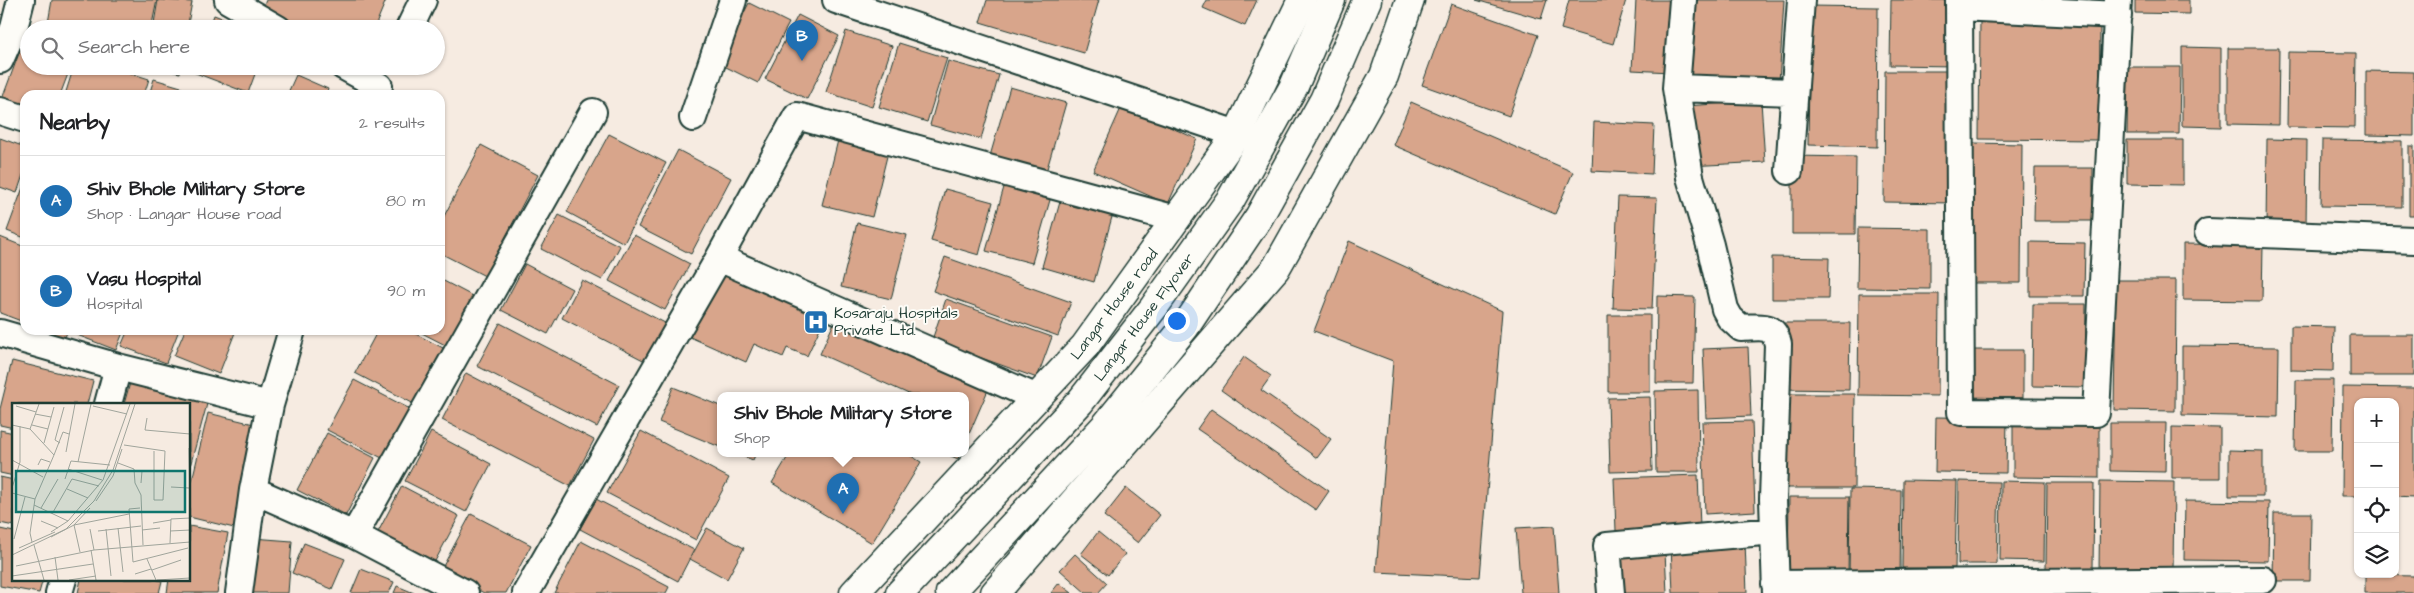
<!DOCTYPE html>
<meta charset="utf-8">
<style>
body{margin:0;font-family:"Architects Daughter",sans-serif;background:#f6f6f6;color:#202124}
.controls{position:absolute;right:15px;bottom:15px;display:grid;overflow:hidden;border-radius:10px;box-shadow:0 1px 4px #0004}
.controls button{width:45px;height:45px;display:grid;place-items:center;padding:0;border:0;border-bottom:1px solid #e0e0e0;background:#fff;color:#202124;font:25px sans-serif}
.you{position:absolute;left:1176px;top:320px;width:18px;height:18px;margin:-12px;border:4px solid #fff;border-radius:50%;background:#1a73e8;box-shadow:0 0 0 8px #1a73e833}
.badge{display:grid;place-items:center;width:32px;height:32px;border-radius:50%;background:#1f6fb2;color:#fff;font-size:16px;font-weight:700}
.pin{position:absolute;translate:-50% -41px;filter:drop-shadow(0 1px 2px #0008)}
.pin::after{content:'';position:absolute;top:26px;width:18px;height:15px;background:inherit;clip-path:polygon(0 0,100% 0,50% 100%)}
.popup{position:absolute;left:717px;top:392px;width:252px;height:65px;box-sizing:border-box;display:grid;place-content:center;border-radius:10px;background:#fff;filter:drop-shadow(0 1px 4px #0005);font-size:16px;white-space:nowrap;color:#757577}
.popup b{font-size:19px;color:#202124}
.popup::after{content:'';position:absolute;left:50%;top:100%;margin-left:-10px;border:10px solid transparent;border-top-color:#fff}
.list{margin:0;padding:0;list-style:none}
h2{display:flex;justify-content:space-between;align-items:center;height:65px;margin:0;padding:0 20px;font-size:21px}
h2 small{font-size:16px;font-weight:400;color:#757577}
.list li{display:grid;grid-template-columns:32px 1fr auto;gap:15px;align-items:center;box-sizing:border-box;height:90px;padding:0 20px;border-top:1px solid #e0e0e0}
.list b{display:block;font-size:19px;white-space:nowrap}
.list p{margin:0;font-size:16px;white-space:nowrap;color:#757577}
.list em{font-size:16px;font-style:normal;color:#757577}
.icon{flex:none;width:28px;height:28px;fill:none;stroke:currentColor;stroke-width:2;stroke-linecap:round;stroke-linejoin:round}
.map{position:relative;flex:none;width:2414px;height:593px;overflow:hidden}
.search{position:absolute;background:#fff;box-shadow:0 1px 4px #0004;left:20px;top:20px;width:425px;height:55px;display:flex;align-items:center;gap:12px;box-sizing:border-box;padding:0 18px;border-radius:28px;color:#757577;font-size:19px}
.panel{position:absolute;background:#fff;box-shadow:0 1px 4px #0004;left:20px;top:90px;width:425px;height:245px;border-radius:15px}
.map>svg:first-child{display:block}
.building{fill:#d8a58b;stroke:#1f3d34}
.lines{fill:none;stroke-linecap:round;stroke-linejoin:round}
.street-casing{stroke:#1f3d34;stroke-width:30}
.primary-casing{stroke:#1f3d34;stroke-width:31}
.highway-casing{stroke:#1f3d34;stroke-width:31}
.street{stroke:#fdfcf7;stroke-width:26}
.primary{stroke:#fdfcf7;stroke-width:28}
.highway{stroke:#fdfcf7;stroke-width:28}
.labels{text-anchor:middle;stroke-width:4;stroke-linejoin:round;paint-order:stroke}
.street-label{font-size:15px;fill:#1f3d34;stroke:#fdfcf7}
.poi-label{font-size:15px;fill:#1f3d34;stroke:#fdfcf7;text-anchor:start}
.inset-road{fill:none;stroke:#a0a59c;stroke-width:1}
.view{fill:#0f766e;fill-opacity:0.15;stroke:#0f766e;stroke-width:2.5}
.inset-edge{fill:none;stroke:#1f3d34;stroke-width:2.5}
</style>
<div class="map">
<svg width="2414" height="593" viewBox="0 0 2414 593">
<rect width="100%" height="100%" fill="#f6ebe1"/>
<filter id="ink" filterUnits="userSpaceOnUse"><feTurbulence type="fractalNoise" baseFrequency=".02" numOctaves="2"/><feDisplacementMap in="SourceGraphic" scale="10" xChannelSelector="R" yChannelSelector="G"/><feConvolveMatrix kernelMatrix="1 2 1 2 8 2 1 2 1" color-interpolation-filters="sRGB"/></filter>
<g filter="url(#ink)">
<path class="building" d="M52,0H157L151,29H74L48,23Z
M158,0L192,2L187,29H153Z
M266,0H386L374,29H306L262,10Z
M987,0H1099L1084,53L980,22Z
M1207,0H1257L1245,26L1203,8Z
M1476,0H1547L1541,19Z
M1569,0H1626L1613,44L1561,29Z
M1636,0H1674L1670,72L1632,70Z
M1686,0H1784L1779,83L1681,76Z
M1891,0H1956L1955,66L1890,65Z
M2135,0H2189V14L2135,13Z
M749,3L789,23L758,83L718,63Z
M1451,4L1538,35L1509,116L1422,85Z
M1810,6L1878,7L1877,147L1808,145Z
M214,15L250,29H209Z
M798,15L839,36L807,99L765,79Z
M1980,19L2100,20L2099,140L1979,139Z
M30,24L42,29H29V66H71L60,95H25V107L2,99Z
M846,31L892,46L872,107L826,92Z
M899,43L947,58L927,122L879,107Z
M2182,47L2221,48V127L2182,126Z
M2228,48H2279L2278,125L2228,124Z
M2288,52L2356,53L2355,128L2287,127Z
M948,61L999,75L981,139L930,125Z
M74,66H108L149,79L144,95H65Z
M146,66H181L180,73Z
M195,66H258L248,93L193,72Z
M2128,67H2180L2179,134H2127Z
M1885,71H1957L1955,203L1884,202Z
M2366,71L2414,72V136L2366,135Z
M296,75L328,89L326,95H287Z
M154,79L181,87L178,95H149Z
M1010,87L1066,103L1044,179L988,163Z
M187,89L203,95H184Z
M1761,101L1765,162L1689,166L1685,106Z
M1411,102L1573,172L1555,214L1393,145Z
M1122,106L1197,139L1168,204L1093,171Z
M1594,122L1654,125L1652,174L1592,171Z
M609,134L666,163L624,243L567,212Z
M839,136L889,148L872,217L822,205Z
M0,138L25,147V169L17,193L0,187Z
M2267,139L2307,140L2306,229H2266Z
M2127,140H2183V185L2127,184Z
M2322,140L2402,141V207L2321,206Z
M1973,143L2022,144L2021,283H1971Z
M481,145L538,175L485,276L440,253V224Z
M2409,146H2414V216H2409Z
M678,150L731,178L691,254L638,227Z
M1792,156L1856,157L1855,234H1792Z
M2035,168H2093V221H2034Z
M1006,180L1052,193L1032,263L986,251Z
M25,182V238L7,231Z
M945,189L993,202L979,255L931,241Z
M1063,191L1115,206L1094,282L1042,267Z
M1618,197L1657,198L1652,309L1613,308Z
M559,215L620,246L602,280L541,249Z
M857,223L907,235L891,299L841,287Z
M1858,228L1930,229V289L1857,288Z
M634,235L690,264L665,310L609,281Z
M0,237L25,247V311L21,321L0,313Z
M1349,241L1502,311L1480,577L1376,572L1393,361L1314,331Z
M2030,242L2085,243L2084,296H2030Z
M2183,244L2263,245L2262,301L2183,300Z
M945,257L1071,302L1058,336L933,291Z
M1772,257L1829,258L1828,299H1772Z
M525,264L572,289L548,334L501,310Z
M722,264L828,311L807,356L787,348L783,357L754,344L746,362L690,337Z
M440,279L480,300L455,350L416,330H440Z
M582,280L665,323L645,361L562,318Z
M2116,280H2176L2175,411L2114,410Z
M1859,294H1939L1938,396L1858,395Z
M1657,296L1695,297L1693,383H1656Z
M946,299L1052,337L1037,378L932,340Z
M2033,304H2086L2085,387L2032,386Z
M1608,315H1650V392H1608Z
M837,316L991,383L966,441V395H911L820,354Z
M500,323L619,385L597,427L477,366Z
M1780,323H1850L1849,390L1780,389Z
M2291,326L2334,327L2333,371L2291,370Z
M33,330H68L63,342Z
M78,330H124L116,350L77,335Z
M128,330H179L166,363L121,346Z
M185,330H236L219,374L174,356Z
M378,330H408L447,350L418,406L355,373Z
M2350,335H2414V376H2350Z
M2182,346L2279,347L2278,417L2182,415Z
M1748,347L1751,416L1706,418L1703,349Z
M1967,350H2023V398L1967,397Z
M1244,357L1271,376L1261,390L1331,439L1317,458L1221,390Z
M12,361L93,381L87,404H14V428L0,425V409Z
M466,373L594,440L570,486L442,420Z
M354,380L412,410L386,460L327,430Z
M2296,380H2333L2332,451H2295Z
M130,383L207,404L189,470V404H124Z
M673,387L720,406V447L659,422Z
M2343,387L2414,388V497L2395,496V402H2358V496H2342Z
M1698,390L1699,472H1656L1655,391Z
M1781,394H1855L1854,488H1781Z
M1650,397L1652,471L1610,472L1608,398Z
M1211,409L1329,491L1316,510L1197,429Z
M208,413L258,425L234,528L189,517V493Z
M1936,417L2007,418L2006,473L1935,472Z
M2013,420L2099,421V478L2013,477Z
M1752,421L1755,511L1705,514L1702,422Z
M2110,423H2166L2165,472L2110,471Z
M2172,427L2220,428V478H2172Z
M0,430L14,433V476L0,473Z
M641,431L729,478L696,540L607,493Z
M431,432L491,464L466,512L405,481Z
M327,433L375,458L346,515L297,490Z
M2229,450L2263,451V496H2229Z
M734,453H756L753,460Z
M790,453H906L921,462L872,543L772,483Z
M944,453H960L958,459Z
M1698,475L1700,527L1616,531L1614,478Z
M0,477L14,480V526L0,523Z
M1903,480L1957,481L1955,568H1902Z
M1959,481L1999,482L1997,564H1958Z
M2001,481L2045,482L2044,561L2000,560Z
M2100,481L2174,482L2173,574L2099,573Z
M2047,483H2094L2093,568H2046Z
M402,486L459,516L433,565L376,536Z
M1126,488L1160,515L1138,543L1104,516Z
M1850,489L1901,490L1900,579H1849Z
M1789,497H1849L1848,576L1788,575Z
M596,499L694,550L678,581L580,529Z
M2185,501L2269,502L2268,561L2184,560Z
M2274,513H2311L2310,581H2273Z
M471,514L531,545L506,593H484L441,570Z
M189,526L228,533L217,593H167L169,579H189Z
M1554,526L1559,593H1521L1516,528Z
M707,528L744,548L727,579L690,559Z
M0,529L14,532V579H43L39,593L0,586Z
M1098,532L1125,554L1108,575L1081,554Z
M253,538L292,541L288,593H249Z
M581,541L669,587L666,593H554Z
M1745,542L1747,593H1673L1671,545Z
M304,543L345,559L332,589L292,573Z
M1665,552L1667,593H1621L1619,554Z
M1075,554L1107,583L1098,593H1086L1060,570Z
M361,569L394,582L389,593H351Z
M2365,575L2414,576V593H2365Z
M81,579H155L162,581L159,593H78Z
M1059,583L1072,593H1051Z
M397,586L414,593H394Z"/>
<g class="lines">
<defs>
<path id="street" d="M228,0L278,29
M836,0L1237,134
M1683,0L1676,88L1690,177L1710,245L1725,309L1730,318L1741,328C1760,328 1773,322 1778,344L1773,499L1776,593
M1959,0L1961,412L2096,413L2118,0
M1959,7L2118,15
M409,29L423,0
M0,60L14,28L21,0
M343,66L379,86
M1676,88L1794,92
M0,111L25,119
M693,118L733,0
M1789,171L1801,0
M2208,232L2414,240
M719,258L1037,398
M0,333L118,367L270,405
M108,404L118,367
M253,490L354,535L465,593
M354,535L593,112
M1775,584L2263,580
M59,593L63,579
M239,593L253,490L270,405L292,330
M526,593L719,258L797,116L1176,219
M1611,593L1607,546L1774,531"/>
<path id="primary" d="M854,593L1085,346L1237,134L1302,0
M995,593L1276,268L1384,76L1410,0"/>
<path id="highway" d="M900,593L1080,402L1154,307L1231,199L1294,86L1331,0
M950,593L1106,425L1185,327L1259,217L1324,100L1367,0"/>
</defs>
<use href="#street" class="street-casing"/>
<use href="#primary" class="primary-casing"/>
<use href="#highway" class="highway-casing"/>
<use href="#street" class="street"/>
<use href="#primary" class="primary"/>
<use href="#highway" class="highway"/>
</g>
</g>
<defs>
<symbol id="hospital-square" viewBox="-11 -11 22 22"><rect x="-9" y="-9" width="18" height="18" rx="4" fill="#1f6fb2" stroke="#fdfcf7"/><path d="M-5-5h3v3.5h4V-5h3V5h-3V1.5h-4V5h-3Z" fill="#fff"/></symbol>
</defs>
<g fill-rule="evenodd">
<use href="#hospital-square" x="802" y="308" width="28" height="28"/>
</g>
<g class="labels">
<g class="street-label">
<text transform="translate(1114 304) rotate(-53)" y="5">Langar House road</text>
<text transform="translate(1144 317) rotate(-53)" y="5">Langar House Flyover</text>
</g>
<g class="poi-label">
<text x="834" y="318">Kosaraju Hospitals<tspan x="834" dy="17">Private Ltd.</tspan></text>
</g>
</g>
<g transform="translate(12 403)">
<rect width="178" height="178" fill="#f6ebe1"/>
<path class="inset-road" d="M4,3L24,9M81,3L115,11M23,11L39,14M135,15L133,27L178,31M0,22L18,26L42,52L23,96L18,130L20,139M20,22L36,26M18,26L27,1M32,40L42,4M48,40L43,37L52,4M112,42L153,48L151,97H142V48M177,45L178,103M54,49L63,1M42,52L51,29L57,31M0,57L31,74M66,59L79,1M106,60L122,66L123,80L129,92L131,142M26,62L29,56L38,59M56,66L90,77M53,76L59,58L98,62M129,80L130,68H135M159,84L177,85M0,85L8,59V23M55,86L76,95M0,90L23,96M84,98L101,73L110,46M22,102L56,118M29,105L46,76M128,105L117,106L121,159L176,145M128,109H163M40,111L60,76L87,83M29,118L46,125M141,120L159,117M106,125L111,169M78,126L82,147M94,126L99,173M130,127L148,125M86,128L129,123M158,128L178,127M39,129L56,118L91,77L118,1M39,134L62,122L78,105M2,136L13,94M158,140L159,116L178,115M22,142L32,177M7,145L43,129M79,147L84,177M68,149L62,122L117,111M0,152L54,126L82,98L101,67L123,1M43,154L46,177M135,156L144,177M4,163L82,147L178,139M140,167L169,157M123,171L139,166M0,173L81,161M57,177L84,173M145,177L178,175"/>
<path class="view" d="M4,68H173V109H4Z"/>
<rect width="178" height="178" class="inset-edge"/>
</g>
</svg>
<div class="controls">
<button>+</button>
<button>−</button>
<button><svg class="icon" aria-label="locate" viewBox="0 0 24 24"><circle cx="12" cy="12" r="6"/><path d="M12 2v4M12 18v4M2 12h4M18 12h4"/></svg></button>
<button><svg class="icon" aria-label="layers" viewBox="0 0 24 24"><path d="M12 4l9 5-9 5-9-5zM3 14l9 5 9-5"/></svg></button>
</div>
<div class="you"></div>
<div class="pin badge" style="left:843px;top:514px">A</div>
<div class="popup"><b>Shiv Bhole Military Store</b>Shop</div>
<div class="pin badge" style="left:802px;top:61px">B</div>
<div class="search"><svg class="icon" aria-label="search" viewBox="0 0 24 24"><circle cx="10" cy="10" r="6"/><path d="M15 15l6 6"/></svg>Search here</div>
<section class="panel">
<h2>Nearby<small>2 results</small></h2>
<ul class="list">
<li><span class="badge">A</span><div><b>Shiv Bhole Military Store</b><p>Shop · Langar House road</p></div><em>80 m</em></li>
<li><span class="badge">B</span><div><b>Vasu Hospital</b><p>Hospital</p></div><em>90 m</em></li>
</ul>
</section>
</div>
